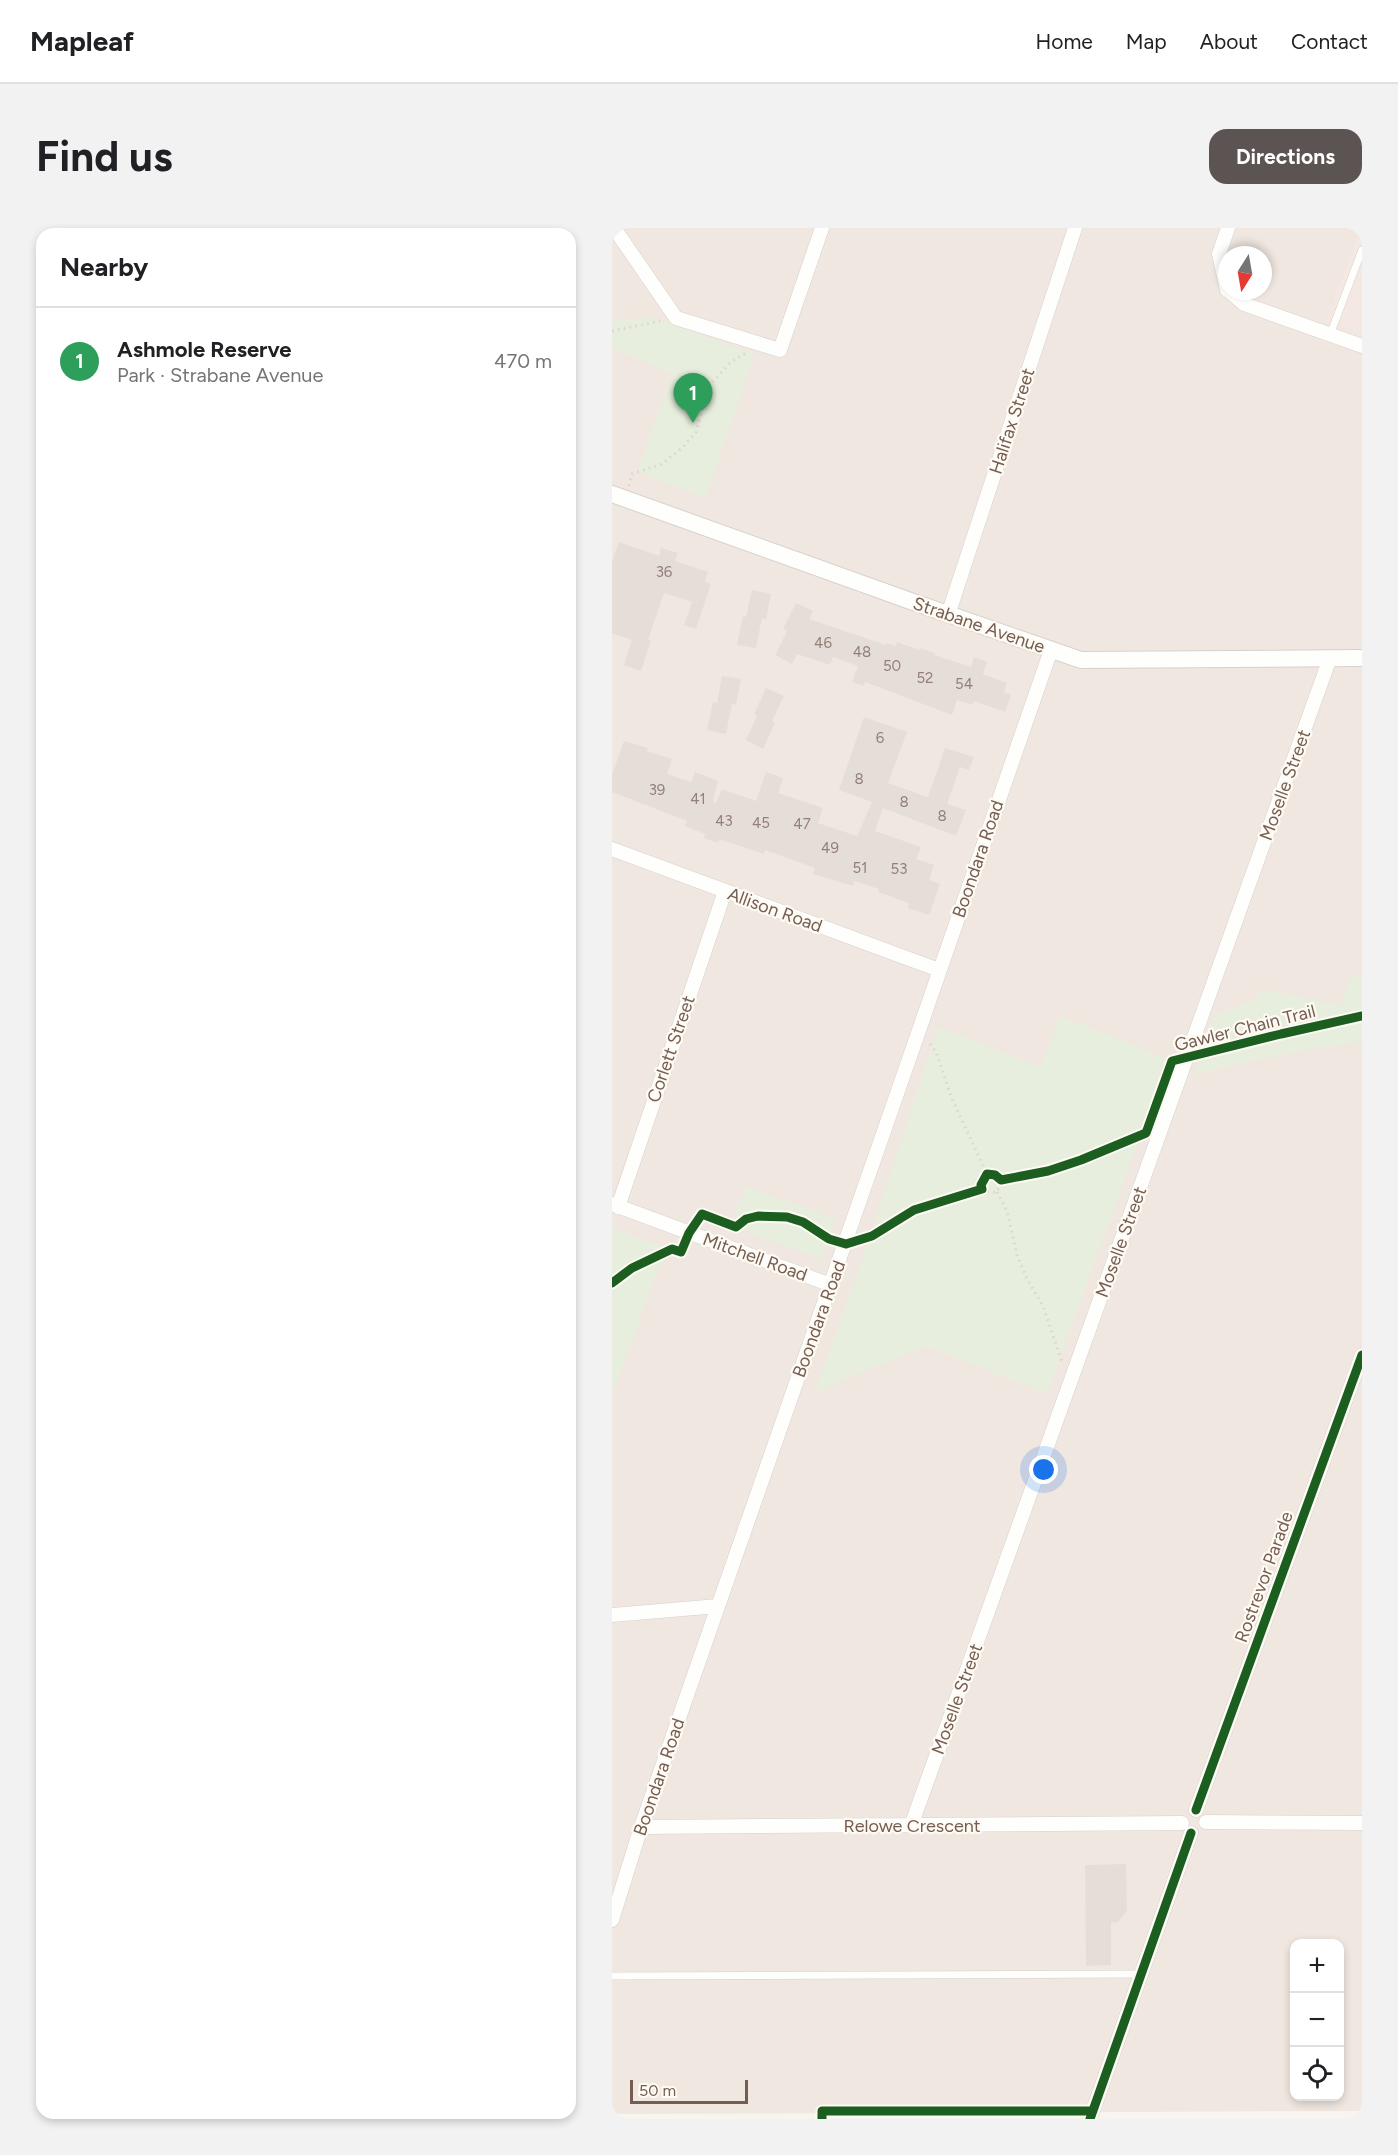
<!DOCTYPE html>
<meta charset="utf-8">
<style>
body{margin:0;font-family:Figtree,sans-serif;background:#f2f2f2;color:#202124}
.controls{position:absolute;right:18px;bottom:18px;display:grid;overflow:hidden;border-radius:12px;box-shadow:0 3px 9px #0003}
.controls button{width:54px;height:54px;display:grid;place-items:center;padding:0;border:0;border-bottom:2px solid #e0e0e0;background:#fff;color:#202124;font:30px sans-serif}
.compass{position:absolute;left:606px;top:18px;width:54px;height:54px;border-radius:50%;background:#fff;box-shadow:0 3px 9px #0003;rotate:191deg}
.scale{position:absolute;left:18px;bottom:15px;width:118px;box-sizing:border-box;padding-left:6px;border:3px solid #755d52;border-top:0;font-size:16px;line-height:21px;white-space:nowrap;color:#755d52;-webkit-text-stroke:4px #fefaf4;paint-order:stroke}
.you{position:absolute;left:432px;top:1242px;width:21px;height:21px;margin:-15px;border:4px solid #fff;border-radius:50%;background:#1a73e8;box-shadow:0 0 0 9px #1a73e833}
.badge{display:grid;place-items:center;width:39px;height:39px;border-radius:50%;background:#5b5452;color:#fff;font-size:20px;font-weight:700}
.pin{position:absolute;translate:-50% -50px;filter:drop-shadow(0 2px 3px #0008)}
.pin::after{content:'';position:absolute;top:32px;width:21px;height:18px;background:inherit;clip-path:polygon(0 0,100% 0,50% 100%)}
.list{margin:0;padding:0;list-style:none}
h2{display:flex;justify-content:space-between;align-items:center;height:78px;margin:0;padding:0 24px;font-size:26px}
h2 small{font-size:20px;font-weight:400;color:#757577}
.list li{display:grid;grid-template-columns:39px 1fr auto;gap:18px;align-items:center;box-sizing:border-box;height:108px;padding:0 24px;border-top:2px solid #e0e0e0}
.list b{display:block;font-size:22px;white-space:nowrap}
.list p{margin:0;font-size:20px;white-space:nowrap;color:#757577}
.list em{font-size:20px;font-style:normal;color:#757577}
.icon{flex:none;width:33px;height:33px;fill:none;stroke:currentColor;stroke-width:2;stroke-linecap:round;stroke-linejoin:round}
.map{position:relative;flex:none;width:750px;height:1891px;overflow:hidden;border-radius:18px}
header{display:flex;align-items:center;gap:36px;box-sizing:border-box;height:84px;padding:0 30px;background:#fff;border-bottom:2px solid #e0e0e0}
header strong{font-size:28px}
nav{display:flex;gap:33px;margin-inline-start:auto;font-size:21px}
.intro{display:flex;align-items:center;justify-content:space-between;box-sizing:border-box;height:144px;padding:0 36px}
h1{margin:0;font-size:42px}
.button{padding:15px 27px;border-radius:18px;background:#5b5452;color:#fff;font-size:21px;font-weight:700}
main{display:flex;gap:36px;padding:0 36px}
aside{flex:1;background:#fff;border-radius:18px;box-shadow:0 3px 9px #0003}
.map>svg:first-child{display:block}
.residential{fill:#f0e7e0;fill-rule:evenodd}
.commercial{fill:#f4e8e3}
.green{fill:#e7eedd}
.building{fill:#e5ded8}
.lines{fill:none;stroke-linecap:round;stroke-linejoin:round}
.service-casing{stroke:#d6d1cc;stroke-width:8}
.minor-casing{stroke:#d6d1cc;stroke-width:15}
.tertiary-casing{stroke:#d6d1cc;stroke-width:18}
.path{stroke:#dad5d0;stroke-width:3;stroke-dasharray:1.5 4.5;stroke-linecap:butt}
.service{stroke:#fefefd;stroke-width:7}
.minor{stroke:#fefefd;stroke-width:14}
.tertiary{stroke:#fefefd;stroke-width:16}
.cycleway-casing{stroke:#fefaf4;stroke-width:13}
.cycleway{stroke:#1b5e20;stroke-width:9}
.labels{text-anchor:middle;stroke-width:4.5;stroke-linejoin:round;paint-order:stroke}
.number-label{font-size:15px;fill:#937f76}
.street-label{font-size:18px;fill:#755d52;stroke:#fefaf4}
</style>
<header>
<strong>Mapleaf</strong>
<nav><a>Home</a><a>Map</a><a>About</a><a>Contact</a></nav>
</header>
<div class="intro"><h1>Find us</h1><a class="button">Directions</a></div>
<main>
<aside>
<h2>Nearby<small></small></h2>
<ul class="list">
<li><span class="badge" style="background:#2e9e5b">1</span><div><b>Ashmole Reserve</b><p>Park · Strabane Avenue</p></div><em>470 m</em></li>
</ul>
</aside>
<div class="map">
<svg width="750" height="1891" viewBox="0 0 750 1891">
<rect width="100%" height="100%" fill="#f8f5f1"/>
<path class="residential" d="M0,0H750V1883L0,1886ZM615,27H651V63H615ZM682,1716H728V1868H682Z"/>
<path class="commercial" d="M749,0H750V106L714,94Z"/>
<path class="green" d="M37,89L143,126L93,270L25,244L60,146L0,120V93Z
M750,748V813L643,832L583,847L602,787L643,772L649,761L730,778L738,749Z
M449,788L556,831L435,1166L314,1118L203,1164L263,995L326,799L429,839Z
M133,958L224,991L210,1031L117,998Z
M0,1000L54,1020L0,1167Z"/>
<path class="building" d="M7,314L47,328L49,320L66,325L63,333L96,344L93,354L99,356L84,401L72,397L80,374L52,365L36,412L39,413L29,443L12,437L20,412L0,405V335Z
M140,362L159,366L154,392L150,390L144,420L125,417L131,388L134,389Z
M184,375L201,383L197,391L274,417V415L284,418L285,414L308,422L309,420L323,425L322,427L359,439L362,429L375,434L371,446L395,455L392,464L399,467L393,484L362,473L361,477L345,472L340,487L253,454L252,458L240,454L246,438L221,429L218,437L185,426L180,436L163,427L175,403L171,401Z
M110,448L129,451L124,477L120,476L114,506L95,502L101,474L105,475Z
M154,460L172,468L160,493L163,495L151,521L134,512L145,488L142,486Z
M252,489L295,504L276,555L315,569H316L333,520L362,529L357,542L348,539L335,576L354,582L344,608L271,580L263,603L309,619L304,631L322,637L317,652L328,656L317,687L296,680L297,675L266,664L267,661L242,653L241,658L201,646L203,640L153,622L152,626L107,611L106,615L92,610L93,606L73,598L75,593L0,564V547L12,513L36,520L35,523L60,531L55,546L79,554L83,544L106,553L101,574L104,575L110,561L144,573L154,544L171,550L166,565L211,580L206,595L245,608L260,574L227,562Z
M514,1636L515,1683L506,1694L499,1695V1737L474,1738L473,1637Z"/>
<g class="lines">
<defs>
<path id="service" d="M718,107L750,22
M0,1748L530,1746"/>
<path id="minor" d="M2,0L64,90L168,122L210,0
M615,62L607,26L616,0
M617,63L632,76L750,118
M336,387L463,0
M0,621L327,742
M0,976L219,1057
M6,979L113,663
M0,1387L106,1378
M584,1582L750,1127
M594,1594L750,1595
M299,1598L718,430
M29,1599L570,1595
M0,1692L29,1599C165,1206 304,815 439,422
M478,1891L579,1605"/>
<path id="tertiary" d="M0,266L304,375L469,432L750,430"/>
</defs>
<use href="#service" class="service-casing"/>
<use href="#minor" class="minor-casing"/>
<use href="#tertiary" class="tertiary-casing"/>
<path class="path" d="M0,103L48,93
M17,258L20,246L50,236L71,219L84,204L97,158L119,134L134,125
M318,816L324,824L340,871L375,946
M370,961L378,964H385L389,952
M385,964L395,983L405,1027L415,1051L431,1078L450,1134"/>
<use href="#service" class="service"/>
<use href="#minor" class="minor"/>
<use href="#tertiary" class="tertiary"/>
<defs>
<path id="cycleway" d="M0,1055L20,1040L60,1021L69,1024L77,1005L90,986L124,999L134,991L146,988L175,989L191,994L217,1011L234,1016L260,1008L302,982L370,961L369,957L375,946L383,947L389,952L436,943L469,932L534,905L560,833L669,806L750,788
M584,1582L750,1127
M210,1891V1883H481
M478,1891L579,1605"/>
</defs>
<use href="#cycleway" class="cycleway-casing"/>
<use href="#cycleway" class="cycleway"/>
</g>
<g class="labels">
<g class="number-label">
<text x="52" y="349">36</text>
<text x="211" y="420">46</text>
<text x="250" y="429">48</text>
<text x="280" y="443">50</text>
<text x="313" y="455">52</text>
<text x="352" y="461">54</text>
<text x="268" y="515">6</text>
<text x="247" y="556">8</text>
<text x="45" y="567">39</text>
<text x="86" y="576">41</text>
<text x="292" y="579">8</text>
<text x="330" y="593">8</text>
<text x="112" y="598">43</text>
<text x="149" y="600">45</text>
<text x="190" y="601">47</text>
<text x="218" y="625">49</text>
<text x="248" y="645">51</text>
<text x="287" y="646">53</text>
</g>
<g class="street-label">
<text transform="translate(400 193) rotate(-72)" y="6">Halifax Street</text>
<text transform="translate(367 397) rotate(19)" y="6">Strabane Avenue</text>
<text transform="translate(673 557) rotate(-70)" y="6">Moselle Street</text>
<text transform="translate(366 631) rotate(-71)" y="6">Boondara Road</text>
<text transform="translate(163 682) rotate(20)" y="6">Allison Road</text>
<text transform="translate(633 800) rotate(-14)" y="6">Gawler Chain Trail</text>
<text transform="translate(59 821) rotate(-71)" y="6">Corlett Street</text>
<text transform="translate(509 1014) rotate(-70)" y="6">Moselle Street</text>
<text transform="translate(143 1029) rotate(20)" y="6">Mitchell Road</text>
<text transform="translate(207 1091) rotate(-70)" y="6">Boondara Road</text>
<text transform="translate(652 1349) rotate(-70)" y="6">Rostrevor Parade</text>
<text transform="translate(345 1471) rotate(-70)" y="6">Moselle Street</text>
<text transform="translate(47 1549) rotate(-71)" y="6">Boondara Road</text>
<text x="300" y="1604">Relowe Crescent</text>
</g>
</g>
</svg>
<div class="controls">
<button>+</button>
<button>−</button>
<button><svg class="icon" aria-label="locate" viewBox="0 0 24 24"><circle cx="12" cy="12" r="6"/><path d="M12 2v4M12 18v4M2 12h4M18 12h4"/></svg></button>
</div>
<svg class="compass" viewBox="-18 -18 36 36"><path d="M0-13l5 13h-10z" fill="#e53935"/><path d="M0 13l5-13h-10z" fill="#757577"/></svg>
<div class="scale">50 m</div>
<div class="you"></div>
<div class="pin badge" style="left:81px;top:195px;background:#2e9e5b">1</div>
</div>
</main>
